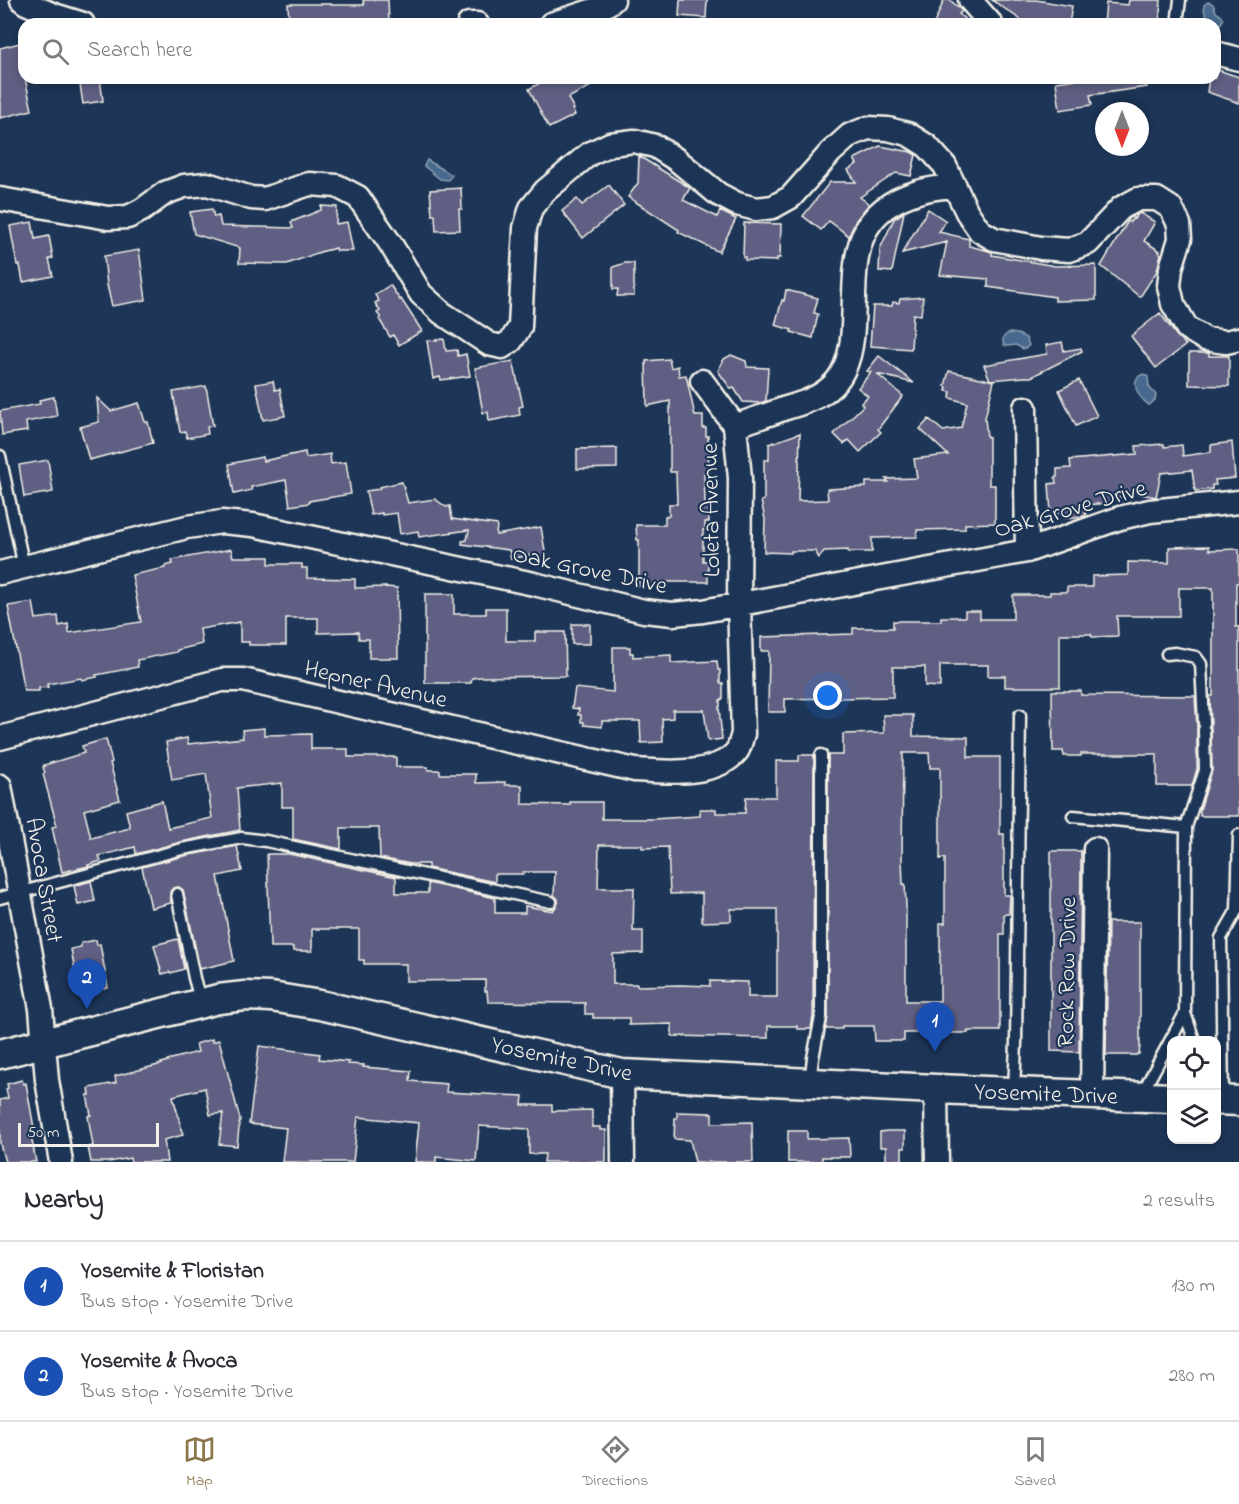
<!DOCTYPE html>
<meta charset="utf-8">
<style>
body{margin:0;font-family:"Indie Flower",sans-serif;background:#f7f7f7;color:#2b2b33}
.controls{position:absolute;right:18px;bottom:18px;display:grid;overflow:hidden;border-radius:12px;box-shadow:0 3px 9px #0003}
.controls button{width:54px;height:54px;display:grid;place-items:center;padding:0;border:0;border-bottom:2px solid #e1e1e2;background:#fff;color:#2b2b33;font:30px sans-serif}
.compass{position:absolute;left:1095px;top:102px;width:54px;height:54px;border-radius:50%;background:#fff;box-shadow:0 3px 9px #0003;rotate:180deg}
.scale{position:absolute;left:18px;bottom:15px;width:141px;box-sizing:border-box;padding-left:6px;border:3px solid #f4f1e8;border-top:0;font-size:16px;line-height:21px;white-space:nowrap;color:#f4f1e8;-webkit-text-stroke:4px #1d3557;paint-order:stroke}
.you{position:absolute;left:828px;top:696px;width:21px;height:21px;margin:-15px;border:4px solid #fff;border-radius:50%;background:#1a73e8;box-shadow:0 0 0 9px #1a73e833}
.badge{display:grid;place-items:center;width:39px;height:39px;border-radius:50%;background:#8a764a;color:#fff;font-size:20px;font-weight:700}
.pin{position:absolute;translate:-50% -50px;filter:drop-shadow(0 2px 3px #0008)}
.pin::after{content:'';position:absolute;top:32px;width:21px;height:18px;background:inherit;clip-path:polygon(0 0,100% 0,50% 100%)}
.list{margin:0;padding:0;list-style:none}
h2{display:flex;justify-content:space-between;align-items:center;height:78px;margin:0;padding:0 24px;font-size:26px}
h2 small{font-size:20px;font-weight:400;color:#7c7c81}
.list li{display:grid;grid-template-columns:39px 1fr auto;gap:18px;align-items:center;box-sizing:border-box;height:90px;padding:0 24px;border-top:2px solid #e1e1e2}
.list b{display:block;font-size:22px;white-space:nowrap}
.list p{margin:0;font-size:20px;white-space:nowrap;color:#7c7c81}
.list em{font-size:20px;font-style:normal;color:#7c7c81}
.icon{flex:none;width:33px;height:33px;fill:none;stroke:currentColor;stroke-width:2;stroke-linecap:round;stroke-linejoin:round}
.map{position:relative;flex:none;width:1239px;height:1162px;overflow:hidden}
.search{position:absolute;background:#fff;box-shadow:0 3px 9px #0003;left:18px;right:18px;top:18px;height:66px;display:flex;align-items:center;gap:15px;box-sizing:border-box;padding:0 21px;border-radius:18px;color:#7c7c81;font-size:22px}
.sheet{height:258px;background:#fff}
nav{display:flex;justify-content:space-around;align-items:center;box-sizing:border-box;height:84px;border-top:2px solid #e1e1e2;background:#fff;font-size:16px;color:#7c7c81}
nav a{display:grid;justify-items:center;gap:3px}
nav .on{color:#8a764a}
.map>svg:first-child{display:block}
.water{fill:#46698d;stroke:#8c9fb1;stroke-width:1.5}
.building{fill:#5e5f83;stroke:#f4f1e8;stroke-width:1.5;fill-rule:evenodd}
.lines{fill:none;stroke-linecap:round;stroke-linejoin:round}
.service-casing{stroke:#f4f1e8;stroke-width:15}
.minor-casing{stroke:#f4f1e8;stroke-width:27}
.tertiary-casing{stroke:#f4f1e8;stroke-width:33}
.service{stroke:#1d3557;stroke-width:10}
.minor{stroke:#1d3557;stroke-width:22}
.tertiary{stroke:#1d3557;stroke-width:28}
.labels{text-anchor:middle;stroke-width:4.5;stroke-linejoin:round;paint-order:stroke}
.street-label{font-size:24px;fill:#f4f1e8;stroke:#1d3557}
</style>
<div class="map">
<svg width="1239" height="1162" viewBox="0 0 1239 1162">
<rect width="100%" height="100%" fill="#1d3557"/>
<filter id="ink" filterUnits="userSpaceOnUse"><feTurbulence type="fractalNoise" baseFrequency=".0167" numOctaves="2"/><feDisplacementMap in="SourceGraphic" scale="12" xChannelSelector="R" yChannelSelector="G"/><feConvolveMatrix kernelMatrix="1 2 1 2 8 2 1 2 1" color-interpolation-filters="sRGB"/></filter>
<g filter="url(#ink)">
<path class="water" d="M1208,2L1213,4L1216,12L1222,16L1223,20L1220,25H1215C1209,22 1203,13 1204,5Z
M427,160L452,175L448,180L440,179L424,166Z
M1009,333L1018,334L1026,338L1029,345L1026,348L1023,349L1016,345L1007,346L1004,345C1001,339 1004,335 1009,333Z
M1144,374L1148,377L1149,387L1156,395L1155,400L1149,405C1139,399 1127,379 1144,374Z"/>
<path class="building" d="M363,0H388L389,24H289L288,4H331V5H364Z
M680,0H707L706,18L679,16Z
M944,0H950L960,9L962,11L959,14L970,24H934Z
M992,0H1036L1072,6L1069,24H1027Z
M1129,0H1161L1159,24H1104L1106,3L1128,5Z
M24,42V78H25L32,110L0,118V48Z
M1215,69L1239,77V103L1207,92L1209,78H1215Z
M79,78H100L103,101L83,104Z
M537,78H606L568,98L574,109H572L575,115L549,128L529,89L540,83Z
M1085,78H1146L1147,87L1090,95L1092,105L1060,110L1056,82Z
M880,146L911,152L916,155L911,176L896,173L860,197L869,204L856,220L849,236L829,221L821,230L803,216L830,182H856L848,170L857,164L854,159Z
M639,156L690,188L683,200L717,217L720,211L736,219L719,252L678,232L679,230L628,197L638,183Z
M609,185L624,205L583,238L562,211L577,199L582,205Z
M461,188L462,209H459L460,230L436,231L435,215H432L430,190Z
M321,206L337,207L336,224L347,222L353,251H337L336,248L320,252L287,264L239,263L240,248L194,234L190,212L212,209L214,217L219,216L221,226L293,228L291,222L321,210Z
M928,209L946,221L939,232L969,239V246L985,250L992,252V255L1055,266L1096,265V300L1055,301V297L988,287V279L940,275L947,242L902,253Z
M904,212L892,272L879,271L880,249L894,219Z
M1140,213L1155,222L1144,241L1160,251L1159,252L1161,254L1157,271L1140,297L1101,266L1128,221L1130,222L1133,218L1134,219L1137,215Z
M32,222L35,239L49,236L53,258L49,259L53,276L23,282L20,265H17L10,226Z
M744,223L781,224L780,258H777V261L745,260V257H743Z
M139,250L146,300L112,306L107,285L104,256Z
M625,263H634V296H617L618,289H613V267Z
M390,285L400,300L401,299L422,331L399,345L393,335L390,337L379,319L381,318L377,313L380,311L375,303L379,301L375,295Z
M786,290L818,298L814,313L818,314L813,338L791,332L792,330L775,325L782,300L784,301Z
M923,297L921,315L913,314L911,349L870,346L873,306H892L893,302L899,303L900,299Z
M1160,313L1176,335L1186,345L1156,368L1131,336Z
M444,339L446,351L457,350L458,356L466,354L470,376L441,380L440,377L433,379L427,341Z
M1062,342L1064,351L1081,348L1082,351L1031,377H1025L990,380L984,365L1047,354L1046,345Z
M1189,353H1209V356H1229V386L1189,385Z
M731,355L746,361L747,367L768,368L766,401L760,403L743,402L734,388L731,389L718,371L724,359Z
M879,356L914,383L877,374L903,396L878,429L881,432L860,452L849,440L844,444L834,434L863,406L861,403L868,396L858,388L871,372L867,371Z
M669,359L671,368L678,366L679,376L686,375L695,416H703V428H706V436H708L709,473H704L705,503H709V522H705V530H703V561H708V582H659V585L639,586V540H637L636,525H665V516H669V504H677L676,472H670V401L647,406L646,361Z
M513,361L523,406L519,407L520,415L489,421L488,412L483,413L475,368Z
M949,371L994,381L985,418L987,437H989V485H995V523L965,524V529L917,530V537L872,538V552H848V550L824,551L819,558L815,551H791V553L764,552L765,519L761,501L764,500V460H769V444L800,433L798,501L828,500L827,489L866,487V482H888L886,479L917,478L914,459L948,455L920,429L929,419L943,431L961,428L967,403L950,398L951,392L946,391L947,387L945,386Z
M1079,380L1097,416L1076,426L1059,390Z
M273,381L275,390L280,389L285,416L263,420L256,384Z
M206,386L213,426L207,427L208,434L187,438L185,431L180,432L173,392Z
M54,397L57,416L26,422L27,431L2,435L0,411L40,404L39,400Z
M97,398L111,411L139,403L145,422H148L153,443L89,460L80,427L99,422Z
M1232,442L1235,478L1215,480L1216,485H1212V489L1195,491L1192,470L1161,473L1156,497L1124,491L1125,497L1111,498V503L1084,505L1086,516H1084L1065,518L1064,513L1051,514L1049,484L1056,483L1055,477H1057V469L1071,468L1070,460L1137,454L1136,446L1164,444V447L1182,445L1183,456L1211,452V445Z
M617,448V468L577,469V449Z
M305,452L306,458L330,454L331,464L346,462L351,494L309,501V503L290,506L286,480L251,487L252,490L234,494L229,464L262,457L263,461Z
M48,460L53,492L24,497L19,465Z
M402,482L408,503L435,499L446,507L450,506L452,519L497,525L496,535L541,527L546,557L530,560V555L511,559L509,550L462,544V541L467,540L469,530L419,537L418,531L400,534L397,513L382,515V513L371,515L366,491L379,489V487Z
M1209,546V550L1239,549V583H1236V627H1239V816H1200V810L1212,770L1210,696H1213V588H1179V616H1117L1118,636L1092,637L1091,634H1060V687H1005V676H988V665H940V687L925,686V667H893V697L785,699V712H768L769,651H761V637L853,634V628H893V621H941V617H965V611H980V619H1013V595H1050V592H1067V587H1092V576L1128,575V562L1169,563V547Z
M231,549L233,557H269V564H302V568H307V578L355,579V588L386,587L397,588L398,658H369V639H359L358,632L318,633V618H286V645H249V642H240V622L200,629L202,644L177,650V652L137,660L138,667L96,675L97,677L82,680L81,678L47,684L48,687L39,688V691H24L8,606L33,602L36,619L58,616L59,626L68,624L69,633L141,622L132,575L165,568V566L173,564L172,560Z
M425,594H454V614H486V608H506V641H535V632H565L566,676L480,677L472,678L471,683H425Z
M572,624H590V644H572Z
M613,647H630V653H633V657L671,655V663L717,661L718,670H720V683H723V699L720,700V707H719L722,739L708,741L704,710H673V718L662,719L663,742L641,743L640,721H602V727L584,725V722H581V715H578L579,709L572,708L575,688L613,692Z
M1052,691H1081V695L1195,696L1197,727V769L1192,786H1157V754H1081V756H1064L1063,751H1053Z
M883,715H913V736L968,737V757H1000V834H1004V895H1010L1009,914H1004V934H1000V1031H968V1033H904V1041H875L874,1026H842V1029H826L828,1017V755H843V734L884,733ZM903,753H929L930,768H940V859L945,858V923H940V1001H906V906L905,884H903L902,860Z
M264,728V735L311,734V749H348V757H396V767H428V770H438L440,771V774H476V783L505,782V785H522V804L570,805V802H602V819H653L700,816V809H716V813H745L746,797H776V761H799V755H814L813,1016L811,1029H797V1026H768V1038L672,1036V1024L629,1025V1018H593V1014H585V1003L488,1002L487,991H485V980L406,981V964H364V960H359V929H312V951H293V947H270L267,854H289L396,877V893H428V883L495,898V913H525V906L553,911L558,903V899L554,895L555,872H523V874H495V882L428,868V864H411L380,858L379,828H341V849L293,839V807H282V783L237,788L240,830L181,842L136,854L135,847L99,856L101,861L88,865L89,866L62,872L52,827L57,826L43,774L45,773L43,767L45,766L44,765L84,753L82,746L106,739L112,762L110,763L120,800L84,810L91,838L130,828L126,811L162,801L168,828L212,818L206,774L172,780L166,742L187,738L188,744L243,738L242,730ZM599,845H642V848L668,847L670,894L702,893V922L731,921V909H777V997H748V982L710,981V986L680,985L637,986V984H613V954L643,953V931H633L634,888H598Z
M237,846L242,871L218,876L234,961L200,969L183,890L179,887L173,888L170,892L171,903L151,908L142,867L184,856Z
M1051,851H1081L1079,1052L1051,1051Z
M91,881L95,901L78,905L74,886Z
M1108,922H1140V1046L1139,1054L1136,1055H1106Z
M178,939L184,969L171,973L170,972L162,974L154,945Z
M96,940L97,945L100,944L108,988L79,993L71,949L81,947V943Z
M212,1039V1042L219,1040L240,1119L237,1146L219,1144L223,1113L210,1115L205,1088L173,1096L183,1135L164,1140L167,1162H131L130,1158L109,1162H91L88,1147L93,1146L88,1116L91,1115L87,1095H90L89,1088L116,1083L115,1076L162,1064L161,1063L171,1060V1059L198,1052L196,1044Z
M259,1046L320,1054L319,1059L349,1062L348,1064L364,1065L363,1067L411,1071L410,1081L447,1084L446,1092L523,1096L522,1105H552V1111L592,1110V1127H600V1130H606V1162H544L545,1154H529V1129L479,1126L476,1161L436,1157V1162H415L419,1123L358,1117L353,1162H282L286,1128L249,1124Z
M22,1080L24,1084L26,1083L34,1128L30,1130L36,1162H5L0,1144V1100L8,1098L6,1089L8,1088L7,1084Z
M677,1112L712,1113V1123L752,1122L753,1162H695L690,1140L674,1139L675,1118H677Z
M788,1131H807V1139L849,1138L850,1157H822V1162H788Z
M887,1131H905V1148H902V1160H886V1147H880V1132Z"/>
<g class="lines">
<defs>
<path id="service" d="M1177,24L1180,0
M0,456L24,567
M1167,654L1175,653L1196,657L1201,664L1204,723
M1073,816L1186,827L1185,1013L1194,1040
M1186,827L1205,770L1204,730
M177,894L194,978L201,1003
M0,898L182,849L242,838L266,841L551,902
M810,1082L813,1058L821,1017V755
M1014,1091L1016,1043L1020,715
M1141,1095L1185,1013
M1223,1100L1221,938L1237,910L1239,835"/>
<path id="minor" d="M22,0L26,3L54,15L83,24
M970,0L991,24
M469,24H477
M551,24L603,7L613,0
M1215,53L1239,59
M0,199L108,218L128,217L142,210L165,193L184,186L207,184L251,198L265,199L309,184L337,186L358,197L390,243L421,294L442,313L489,344L502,347L511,341L520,327L525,228L531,208L545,191L589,154L610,144L634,141L655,146L677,160L718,194L737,204L756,209L773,207L791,197L831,152L850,135L868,128L888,129L908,134L927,146L945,166L967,212L980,231L994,239L1041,248L1069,250L1088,243L1121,208L1138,199H1157L1171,208L1179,224L1180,239L1171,268L1169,286L1173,304L1187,328L1205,339L1226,342L1239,339
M702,381L735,426
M1025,408L1027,551
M0,573L187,527L222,522L253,525L534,584L644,611L673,614L703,611L1027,551L1120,518L1150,511L1239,502
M0,738L222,680H243L635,770C664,772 716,777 737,751C740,747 741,739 743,734L739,603L740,478L735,426C751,420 767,415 783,409C800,404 818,399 832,386C848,371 852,348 853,327C856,266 847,213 918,192C930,188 943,187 955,186
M0,786L41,1009L47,1080L61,1162
M622,1074L623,1162
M936,1089L937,1162
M1092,1095L1095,849"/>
<path id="tertiary" d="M0,1054L218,999L245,996L271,997L320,1005L622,1074L936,1089L1172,1098
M1216,1100L1239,1101"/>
</defs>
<use href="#service" class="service-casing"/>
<use href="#minor" class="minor-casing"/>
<use href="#tertiary" class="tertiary-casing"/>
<use href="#service" class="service"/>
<use href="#minor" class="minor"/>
<use href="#tertiary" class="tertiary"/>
</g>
</g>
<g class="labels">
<g class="street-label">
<text transform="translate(1070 508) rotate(-16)" y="8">Oak Grove Drive</text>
<text transform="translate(710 510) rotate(-91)" y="8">Loleta Avenue</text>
<text transform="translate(590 569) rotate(12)" y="8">Oak Grove Drive</text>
<text transform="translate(376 683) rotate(13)" y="8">Hepner Avenue</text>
<text transform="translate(45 880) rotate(80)" y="8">Avoca Street</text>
<text transform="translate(1066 972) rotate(-89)" y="8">Rock Row Drive</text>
<text transform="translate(562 1058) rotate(12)" y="8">Yosemite Drive</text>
<text transform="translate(1046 1093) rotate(2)" y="8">Yosemite Drive</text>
</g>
</g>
</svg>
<div class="controls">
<button><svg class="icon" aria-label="locate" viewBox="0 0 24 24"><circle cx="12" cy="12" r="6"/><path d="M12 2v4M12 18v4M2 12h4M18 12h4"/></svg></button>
<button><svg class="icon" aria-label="layers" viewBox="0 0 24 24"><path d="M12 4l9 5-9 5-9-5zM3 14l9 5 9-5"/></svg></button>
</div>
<svg class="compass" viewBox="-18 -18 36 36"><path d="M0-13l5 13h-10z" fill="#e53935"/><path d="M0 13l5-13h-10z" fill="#7c7c81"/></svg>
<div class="scale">50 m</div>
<div class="you"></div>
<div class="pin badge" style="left:935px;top:1052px;background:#1a4fb4">1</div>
<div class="pin badge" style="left:87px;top:1009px;background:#1a4fb4">2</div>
<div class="search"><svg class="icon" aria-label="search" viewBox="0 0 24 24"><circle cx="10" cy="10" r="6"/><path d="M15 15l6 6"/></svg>Search here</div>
</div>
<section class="sheet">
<h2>Nearby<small>2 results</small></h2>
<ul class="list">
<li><span class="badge" style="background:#1a4fb4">1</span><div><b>Yosemite &amp; Floristan</b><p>Bus stop · Yosemite Drive</p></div><em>130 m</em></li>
<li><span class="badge" style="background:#1a4fb4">2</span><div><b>Yosemite &amp; Avoca</b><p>Bus stop · Yosemite Drive</p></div><em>280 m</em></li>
</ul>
</section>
<nav>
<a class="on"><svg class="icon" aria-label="map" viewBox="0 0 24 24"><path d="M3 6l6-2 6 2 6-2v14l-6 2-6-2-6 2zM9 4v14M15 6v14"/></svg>Map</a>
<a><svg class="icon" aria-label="directions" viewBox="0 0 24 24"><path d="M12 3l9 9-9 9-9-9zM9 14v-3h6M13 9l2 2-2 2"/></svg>Directions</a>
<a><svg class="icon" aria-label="saved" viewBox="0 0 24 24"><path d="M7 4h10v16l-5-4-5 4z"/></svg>Saved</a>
</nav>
